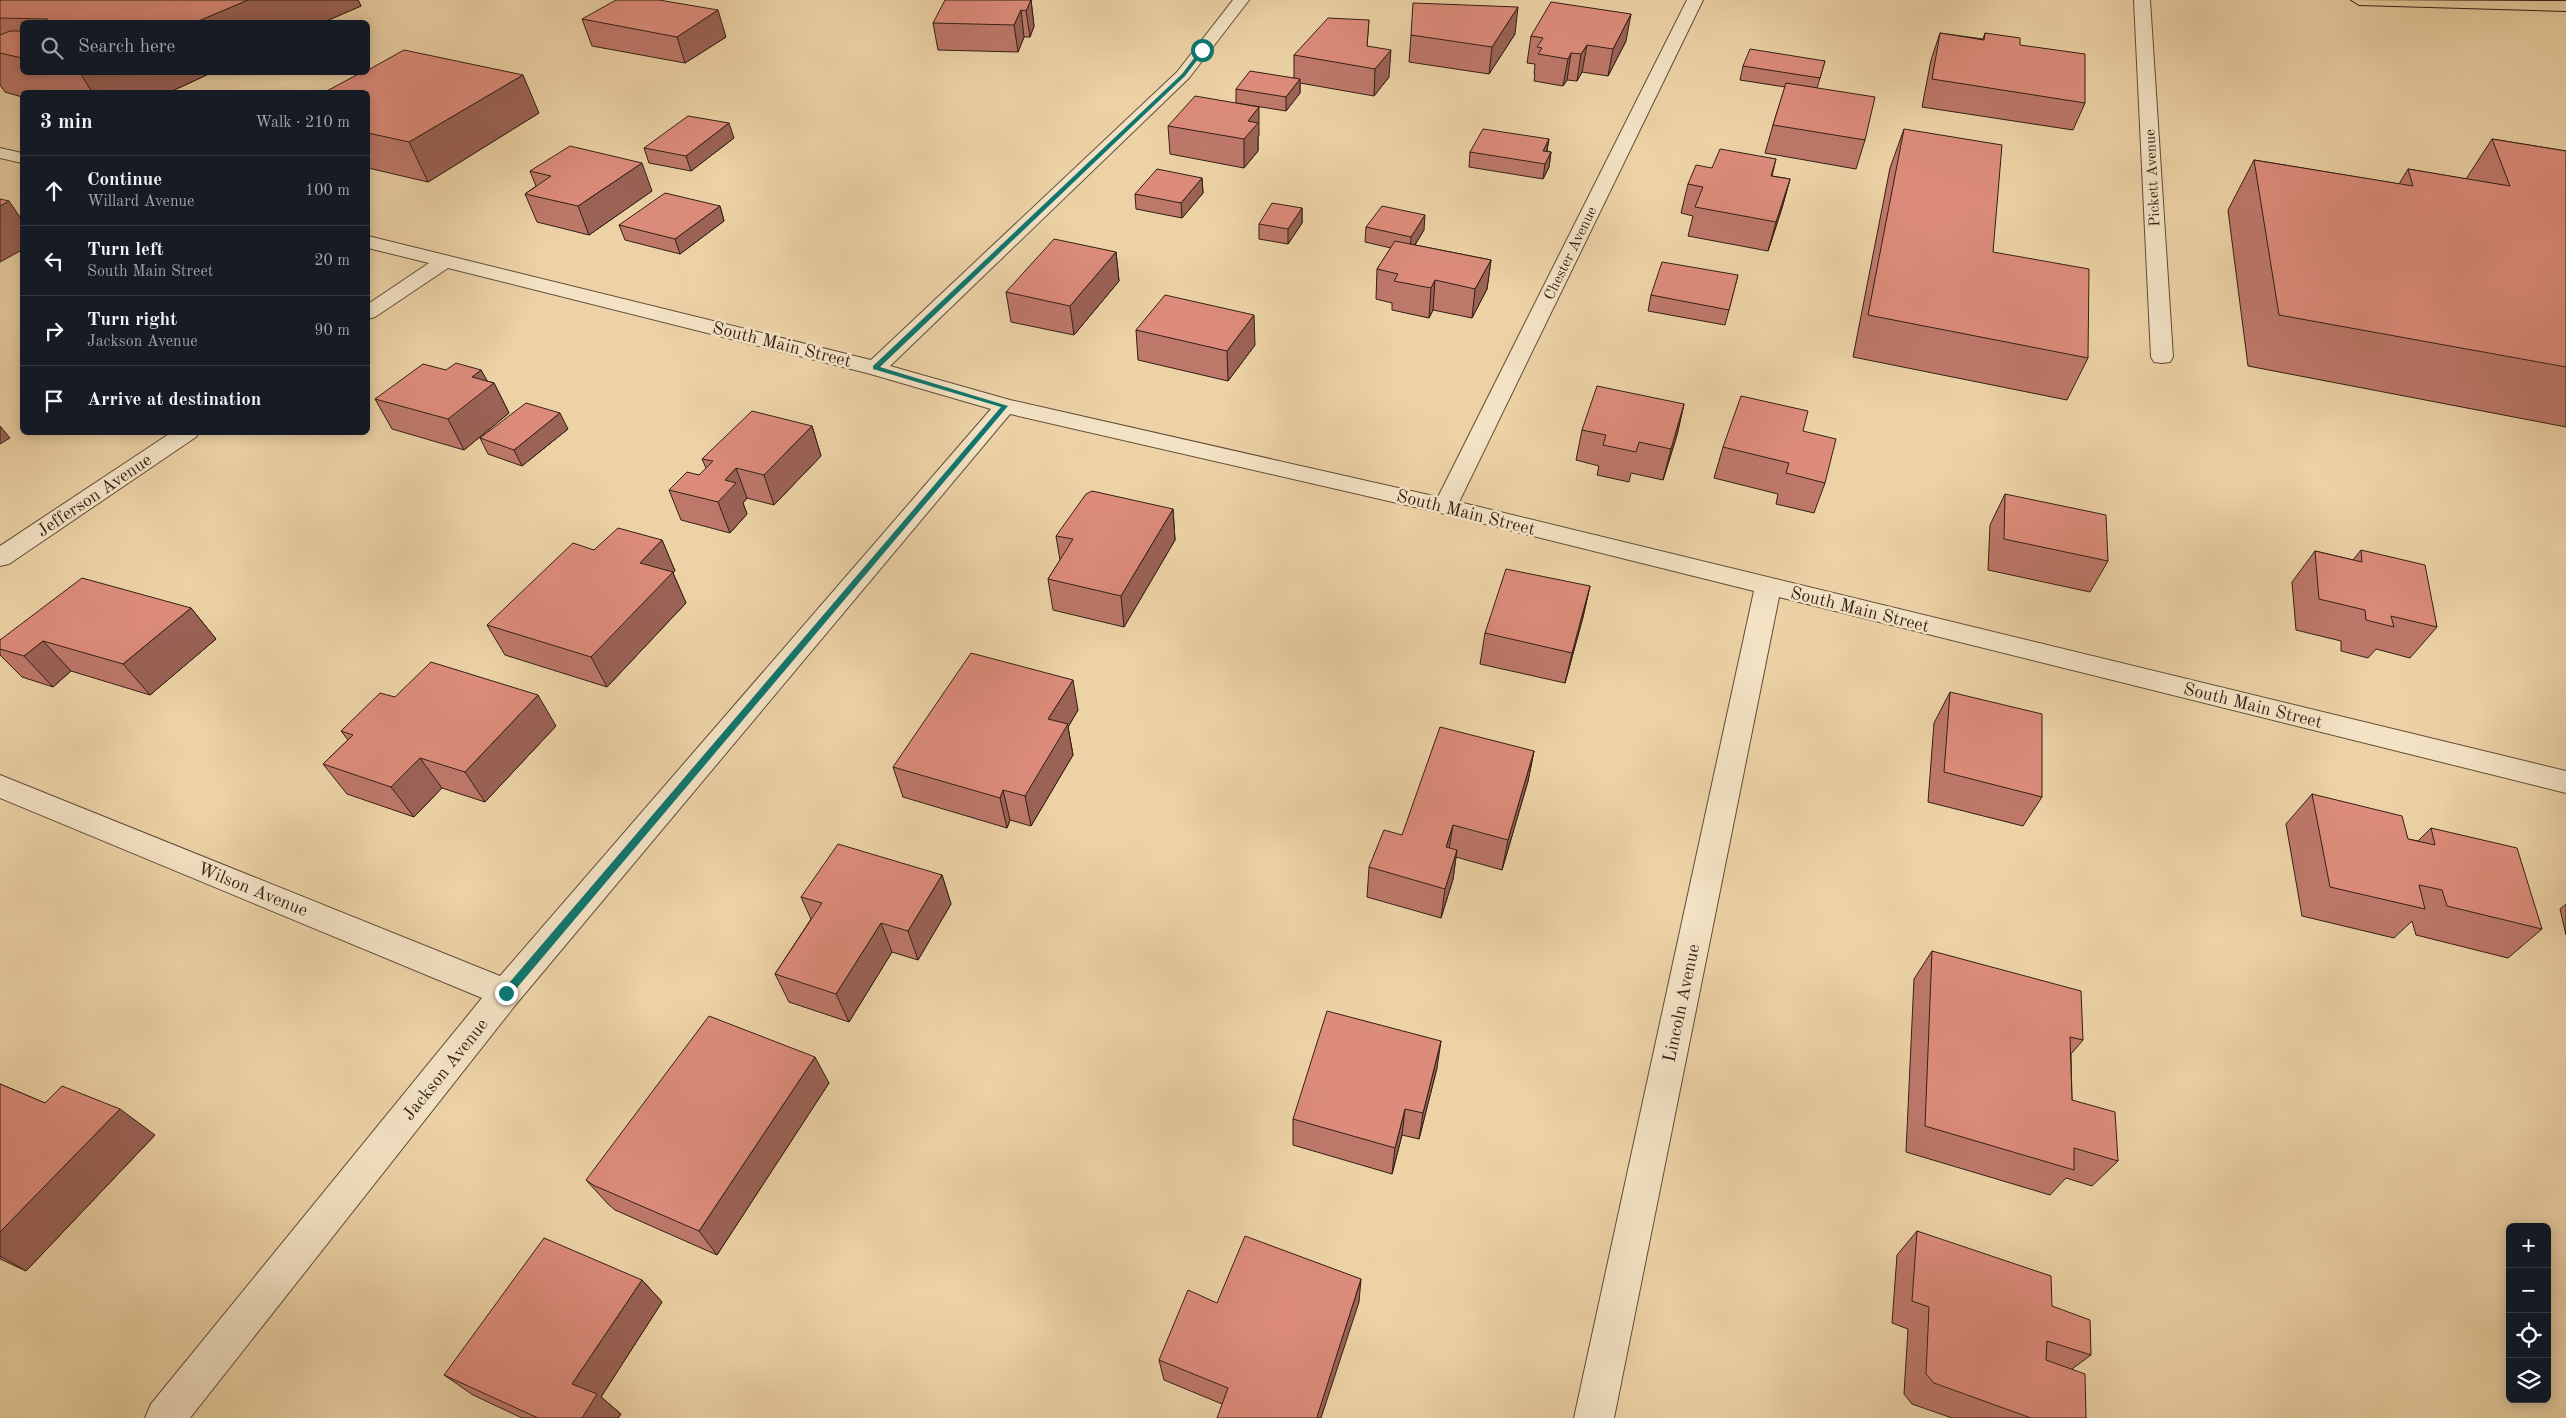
<!DOCTYPE html>
<meta charset="utf-8">
<style>
body{margin:0;font-family:"Old Standard TT",serif;background:#20242c;color:#f1f3f6}
.controls{position:absolute;right:15px;bottom:15px;display:grid;overflow:hidden;border-radius:8px;box-shadow:0 2px 12px #0003}
.controls button{width:45px;height:45px;display:grid;place-items:center;padding:0;border:0;border-bottom:1px solid #363941;background:#171b24;color:#f1f3f6;font:25px sans-serif}
.stop{position:absolute;width:15px;height:15px;margin:-11px;border:4px solid #0f766e;border-radius:50%;background:#fff}
.stop.end{background:#0f766e;border-color:#fff;box-shadow:0 1px 5px #0008}
.list{margin:0;padding:0;list-style:none}
h2{display:flex;justify-content:space-between;align-items:center;height:65px;margin:0;padding:0 20px;font-size:21px}
h2 small{font-size:16px;font-weight:400;color:#9ea1a6}
.list li{display:grid;grid-template-columns:32px 1fr auto;gap:15px;align-items:center;box-sizing:border-box;height:70px;padding:0 20px;border-top:1px solid #363941}
.list b{display:block;font-size:19px;white-space:nowrap}
.list p{margin:0;font-size:16px;white-space:nowrap;color:#9ea1a6}
.list em{font-size:16px;font-style:normal;color:#9ea1a6}
.icon{flex:none;width:28px;height:28px;fill:none;stroke:currentColor;stroke-width:2;stroke-linecap:round;stroke-linejoin:round}
.map{position:relative;flex:none;width:2566px;height:1418px;overflow:hidden}
.search{position:absolute;background:#171b24;box-shadow:0 2px 12px #0003;left:20px;top:20px;width:350px;height:55px;display:flex;align-items:center;gap:12px;box-sizing:border-box;padding:0 18px;border-radius:8px;color:#9ea1a6;font-size:19px}
.panel{position:absolute;background:#171b24;box-shadow:0 2px 12px #0003;left:20px;top:90px;width:350px;height:345px;border-radius:8px}
.map>svg:first-child{display:block}
.lines{fill:none;stroke-linecap:round;stroke-linejoin:round}
.minor-casing{stroke:#604c39;stroke-width:2}
.major-casing{stroke:#321f15;stroke-width:2}
.minor{fill:#f3e2c4;fill-rule:evenodd}
.major{fill:#ecd2a5;fill-rule:evenodd}
.wall{fill:#be786a;stroke:#321f15}
.shaded-wall{fill:#9b6256;stroke:#321f15}
.building{fill:#dd8c7b;stroke:#321f15}
.route{fill:#0f766e}
.labels{text-anchor:middle;stroke-width:5;stroke-linejoin:round;paint-order:stroke}
.far-street-label{font-size:15px;fill:#321f15;stroke:#f3e2c4}
.street-label{font-size:18px;fill:#321f15;stroke:#f3e2c4}
</style>
<div class="map">
<svg width="2566" height="1418" viewBox="0 0 2566 1418">
<rect width="100%" height="100%" fill="#ecd2a5"/>
<filter id="stains"><feTurbulence type="fractalNoise" baseFrequency=".004" numOctaves="4"/><feColorMatrix values="0 0 0 0 .2 0 0 0 0 .09 0 0 0 0 .02 0 0 0 .5 -.17"/></filter>
<radialGradient id="worn" r=".72"><stop offset=".6" stop-color="#630" stop-opacity="0"/><stop offset="1" stop-color="#630" stop-opacity=".3"/></radialGradient>
<g class="lines">
<defs>
<path id="minor" d="M1233,0H1249L1189,78L890,366L1010,400L1438,497L1687,0H1703L1459,502L2566,771V793L1779,597L1614,1418H1574L1754,591L1445,514L1010,414L517,1003L190,1418H145L151,1404L482,998L0,798V775L500,976L991,409L867,373L448,268L375,317L368,319V304L429,263L368,248V236L871,360L1177,72Z
M2134,0H2150L2173,357L2170,362L2162,363L2154,362L2151,357Z
M0,148L22,153V163L0,158Z
M172,432H199L196,437L9,564L0,566V546Z"/>
<path id="major" d="M2351,0L2566,1V11L2359,5Z"/>
</defs>
<use href="#minor" class="minor-casing"/>
<use href="#major" class="major-casing"/>
<use href="#minor" class="minor"/>
<use href="#major" class="major"/>
</g>
<path class="wall" d="M0,0H358L361,6L324,22H22V72H213L170,92H22V97L5,92L0,85Z
M1031,0L1034,26L1030,37H1024L1018,52L938,50L933,23Z
M582,19L726,37L685,63L592,46Z
M1369,20L1367,46L1389,77L1374,96L1300,83V93L1286,111L1236,103V89L1294,78V55Z
M1940,33L1983,39L1985,33L2020,45L2085,103L2073,130L1922,107L1931,60Z
M1515,34L1489,74L1409,62L1411,35Z
M1531,36L1626,41L1608,76L1582,72L1577,81L1567,80L1563,86L1534,81L1535,74H1534L1535,64L1527,63Z
M1825,61L1817,88L1865,140L1856,169L1765,153L1773,125L1785,87L1740,80L1743,66Z
M368,92L539,113L428,182L368,168Z
M1168,126L1259,135L1258,137V151L1244,168L1170,154Z
M1904,129L1993,252L2088,358L2067,400L1853,357L1890,168Z
M734,138L691,171L649,163L644,148Z
M1549,139L1547,151L1551,152L1549,167L1543,179L1469,167L1470,152Z
M2492,139L2566,151V427L2248,366L2228,210L2254,160L2399,184L2408,169L2466,179Z
M1776,159L1772,176L1790,179L1782,208L1768,251L1688,236L1693,216L1681,213L1688,184L1712,168Z
M530,171L652,191L589,235L537,222L525,194L536,186Z
M1202,178L1203,193L1182,218L1136,209L1135,194Z
M720,206L724,221L680,254L625,240L619,225Z
M1302,208V223L1288,244L1259,239V224Z
M1366,227L1424,230L1415,245L1491,260L1487,289L1472,318L1433,310L1429,318L1392,310V303L1376,299L1377,269L1391,248L1365,242Z
M1116,252L1119,281L1074,335L1011,322L1006,292Z
M1738,275L1725,325L1648,311L1651,295Z
M1136,330L1255,345L1228,381L1138,360Z
M446,370H481L487,381L494,383L509,413L464,450L392,429L375,399Z
M1684,404L1677,435L1663,480L1631,473L1629,482L1597,475L1599,466L1576,460L1582,430Z
M812,426L821,456L774,505L747,498L743,503L747,514L730,533L681,520L669,490L699,475L706,468L702,459Z
M568,429L522,466L488,454L480,438Z
M1803,431L1825,483L1814,513L1776,504L1778,494L1714,478L1723,447Z
M2005,494L2108,561L2090,592L1988,570L1990,525Z
M1173,509L1175,540L1124,627L1053,610L1048,579L1060,560L1056,536Z
M662,540L675,571L673,573L686,603L607,687L505,655L487,625L594,550Z
M2361,550L2437,627L2410,658L2376,649L2368,658L2341,651V641L2296,630L2292,582L2315,551L2353,560Z
M1590,586L1583,617L1565,683L1480,664L1485,633Z
M191,608L216,639L150,695L71,671L53,687L22,677L0,655V640Z
M1950,692L2042,797L2023,826L1928,802L1934,723Z
M395,697L556,726L485,802L442,788L414,817L347,794L323,764L348,740L341,731Z
M1078,710L1068,727L1073,755L1031,826L1010,820L1007,828L903,797L893,767Z
M1534,751L1528,781L1502,870L1456,857L1453,879L1441,918L1367,897L1369,867L1402,835Z
M2312,794L2408,839L2418,841L2431,828L2542,929L2508,958L2416,935L2412,921L2394,938L2302,916L2286,824Z
M942,875L951,904L918,960L892,952L849,1022L789,1002L775,974L811,919L801,897Z
M2566,904V935L2560,909Z
M1932,951L2083,1040L2071,1054L2072,1100L2118,1161L2092,1186L2066,1178L2050,1195L1906,1152L1914,979Z
M1437,1068L1419,1139L1402,1135L1392,1174L1293,1145V1119Z
M829,1083L717,1255L615,1210L608,1204L586,1180Z
M0,1084L45,1103L155,1135L26,1271L0,1259Z
M1917,1231L2052,1306L2091,1355L2072,1369L2086,1418H1952L1912,1404L1904,1394L1908,1329L1892,1323L1897,1255Z
M642,1280L662,1302L601,1397L621,1414L618,1418H522L473,1395L444,1375Z
M1359,1302L1222,1404L1164,1380L1159,1360L1217,1303Z"/>
<path class="shaded-wall" d="M248,0H358L361,6L324,22H196Z
M1031,0L1034,26L1030,37L1026,11Z
M1518,7L1515,34L1489,74L1492,47Z
M718,10L726,37L685,63L677,37Z
M1021,10L1024,37L1018,52L1014,25Z
M1631,14L1626,41L1608,76L1613,49Z
M1587,45L1582,72L1577,81L1581,54Z
M1391,50L1389,77L1374,96L1375,69Z
M1571,53L1567,80L1563,86L1568,59Z
M82,72H213L170,92H92L80,73Z
M523,75L539,113L428,182L409,142Z
M1300,79V93L1286,111V97Z
M1259,107V135L1258,137V151L1244,168V139L1248,121Z
M729,123L734,138L691,171L686,156Z
M1549,139L1546,153L1543,151Z
M1551,152L1549,167L1543,179L1545,164Z
M642,163L652,191L589,235L578,206Z
M1202,178L1203,193L1182,218L1181,203Z
M1790,179L1782,208L1768,251L1776,222Z
M9,201L22,220V250L0,262V206Z
M720,206L724,221L680,254L675,239Z
M1302,208V223L1288,244V229Z
M1425,215L1424,230L1410,252L1411,237Z
M1116,252L1119,281L1074,335L1070,306Z
M1491,260L1487,289L1472,318L1475,289Z
M1435,280L1433,310L1429,318L1431,288Z
M1254,315L1255,345L1228,381L1227,351Z
M481,370L490,386L494,383L509,413L464,450L448,419L472,377Z
M1684,404L1677,435L1663,480L1671,449Z
M560,413L568,429L522,466L514,450Z
M0,426L10,438L0,444Z
M812,426L821,456L774,505L764,475Z
M736,468L747,498L743,503L747,514L730,533L718,502L725,480Z
M1173,509L1175,540L1124,627L1121,596Z
M662,540L675,571L673,573L686,603L607,687L591,657L640,563Z
M1590,586L1583,617L1565,683L1572,653Z
M191,608L216,639L150,695L123,664Z
M43,641L71,671L53,687L24,656Z
M1073,680L1078,710L1068,727L1073,755L1031,826L1025,796L1048,719Z
M538,695L556,726L485,802L465,772Z
M1534,751L1528,781L1502,870L1508,840Z
M420,758L442,788L414,817L391,787Z
M1003,790L1010,820L1007,828L1000,798Z
M1453,825L1448,855L1446,847Z
M1457,850L1453,879L1441,918L1445,889Z
M942,875L951,904L918,960L908,931Z
M881,923L892,952L849,1022L836,994Z
M1441,1041L1437,1068L1419,1139L1423,1113Z
M815,1057L829,1083L717,1255L699,1231Z
M120,1109L155,1135L26,1271L0,1256V1232Z
M1405,1109L1402,1135L1392,1174L1395,1148Z
M1361,1279L1359,1302L1321,1418H1316Z
M642,1280L662,1302L601,1397L621,1414L618,1418H582L572,1384Z"/>
<path class="building" d="M0,0H248L196,22H44L48,19L0,18Z
M616,0H659L718,10L677,37L582,19Z
M945,0H1031L1026,11L1021,10L1014,25L933,23Z
M1551,2L1631,14L1613,49L1587,45L1581,54L1571,53L1568,59L1538,54L1542,48L1537,47L1543,38L1531,36Z
M1413,3L1518,7L1492,47L1411,35Z
M1328,18L1369,20L1367,46L1391,50L1375,69L1294,55Z
M10,31H22V58L0,53V35Z
M1940,33L1984,40L1985,33L2020,38V45L2085,54V103L1932,79Z
M1750,49L1825,61L1820,78L1743,66Z
M404,50L523,75L409,142L368,133V92H325L362,72H368V70Z
M1250,71L1300,79L1286,97L1236,89Z
M1786,83L1875,97L1865,140L1773,125Z
M1195,96L1259,107L1248,121L1258,123L1244,139L1168,126Z
M688,116L729,123L686,156L644,148Z
M1483,129L1549,139L1543,151L1551,152L1545,164L1470,152Z
M1904,129L2002,145L1993,252L2089,269L2088,358L1868,315Z
M2492,139L2566,151V367L2279,315L2254,160L2413,186L2408,169L2510,186Z
M570,146L642,163L578,206L525,194L551,176L530,171Z
M1720,149L1776,159L1771,176L1790,179L1776,222L1695,207L1703,187L1688,184L1696,165L1712,168Z
M1157,169L1202,178L1181,203L1135,194Z
M665,193L720,206L675,239L619,225Z
M0,199L9,201L0,206Z
M1272,203L1302,208L1288,229L1259,224Z
M1382,206L1425,215L1411,237L1366,227Z
M1054,239L1116,252L1070,306L1006,292Z
M1395,241L1491,260L1475,289L1435,280L1431,288L1394,281L1398,274L1377,269Z
M1662,262L1738,275L1729,310L1651,295Z
M1165,295L1254,315L1227,351L1136,330Z
M456,363L481,370L472,377L494,383L448,419L375,399L423,364L446,370Z
M1597,386L1684,404L1671,449L1639,442L1636,452L1603,445L1606,435L1582,430Z
M1741,396L1808,411L1803,431L1836,439L1825,483L1786,473L1789,463L1723,447Z
M526,403L560,413L514,450L480,438Z
M752,411L812,426L764,475L736,468L725,480L736,483L718,502L669,490L687,472L699,475L713,461L702,459Z
M1092,491L1173,509L1121,596L1048,579L1073,539L1056,536L1086,494Z
M2005,494L2106,515L2108,561L2004,539Z
M618,528L662,540L640,563L673,572L591,657L487,625L573,543L594,550Z
M2361,550L2425,565L2437,627L2391,616L2394,627L2366,620L2365,610L2319,599L2315,551L2362,562Z
M1506,569L1590,586L1572,653L1485,633Z
M82,578L191,608L123,664L43,641L24,656L0,649V640Z
M971,653L1073,680L1048,719L1068,724L1025,796L1003,790L1000,798L893,767Z
M431,662L538,695L465,772L420,758L391,787L323,764L353,735L341,731L380,693L395,697Z
M1950,692L2042,714V797L1944,772Z
M1440,727L1534,751L1508,840L1453,825L1446,847L1457,850L1445,889L1369,867L1384,830L1402,835Z
M2312,794L2402,816L2408,839L2435,845L2431,828L2517,848L2542,929L2447,906L2442,890L2419,885L2425,909L2330,887Z
M838,844L942,875L908,931L881,923L836,994L775,974L822,903L801,897Z
M1932,951L2081,991L2083,1040L2070,1037L2072,1100L2115,1112L2118,1161L2074,1148V1170L1925,1126Z
M1327,1011L1441,1041L1423,1113L1405,1109L1395,1148L1293,1119Z
M709,1016L815,1057L699,1231L593,1185L586,1180Z
M0,1084L45,1103L62,1086L120,1109L0,1232Z
M1917,1231L2051,1276L2052,1306L2090,1320L2091,1355L2047,1341L2046,1360L2085,1374L2086,1418H2031L1934,1383L1926,1374L1929,1307L1912,1301Z
M1245,1236L1361,1279L1317,1417L1318,1418H1217L1228,1388L1159,1360L1188,1290L1217,1303Z
M544,1238L642,1280L572,1384L597,1394L582,1418H538L444,1375Z"/>
<path class="route" d="M1201,49L1205,50L1185,76L880,367L1008,406L510,996H503V990L1001,407L873,369V366L1182,74Z"/>
<g class="labels">
<g class="far-street-label">
<text transform="translate(2152 178) rotate(-93)" y="5">Pickett Avenue</text>
<text transform="translate(1570 253) rotate(-64)" y="5">Chester Avenue</text>
</g>
<g class="street-label">
<text transform="translate(782 344) rotate(14)" y="6">South Main Street</text>
<text transform="translate(94 495) rotate(-34)" y="6">Jefferson Avenue</text>
<text transform="translate(1466 512) rotate(14)" y="6">South Main Street</text>
<text transform="translate(1860 609) rotate(14)" y="6">South Main Street</text>
<text transform="translate(2253 705) rotate(14)" y="6">South Main Street</text>
<text transform="translate(253 889) rotate(22)" y="6">Wilson Avenue</text>
<text transform="translate(1681 1003) rotate(-78)" y="6">Lincoln Avenue</text>
<text transform="translate(445 1069) rotate(-51)" y="6">Jackson Avenue</text>
</g>
</g>
<rect width="100%" height="100%" filter="url(#stains)"/>
<rect width="100%" height="100%" fill="url(#worn)"/>
</svg>
<div class="controls">
<button>+</button>
<button>−</button>
<button><svg class="icon" aria-label="locate" viewBox="0 0 24 24"><circle cx="12" cy="12" r="6"/><path d="M12 2v4M12 18v4M2 12h4M18 12h4"/></svg></button>
<button><svg class="icon" aria-label="layers" viewBox="0 0 24 24"><path d="M12 4l9 5-9 5-9-5zM3 14l9 5 9-5"/></svg></button>
</div>
<div class="stop" style="left:1202px;top:50px"></div>
<div class="stop end" style="left:506px;top:993px"></div>
<div class="search"><svg class="icon" aria-label="search" viewBox="0 0 24 24"><circle cx="10" cy="10" r="6"/><path d="M15 15l6 6"/></svg>Search here</div>
<section class="panel">
<h2>3 min<small>Walk · 210 m</small></h2>
<ul class="list">
<li><svg class="icon" aria-label="ahead" viewBox="0 0 24 24"><path d="M12 20V5M6 11l6-6 6 6"/></svg><div><b>Continue</b><p>Willard Avenue</p></div><em>100 m</em></li>
<li><svg class="icon" aria-label="left" viewBox="0 0 24 24"><path d="M17 20v-9H6M10 6l-5 5 5 5"/></svg><div><b>Turn left</b><p>South Main Street</p></div><em>20 m</em></li>
<li><svg class="icon" aria-label="right" viewBox="0 0 24 24"><path d="M7 20v-9h11M14 6l5 5-5 5"/></svg><div><b>Turn right</b><p>Jackson Avenue</p></div><em>90 m</em></li>
<li><svg class="icon" aria-label="arrive" viewBox="0 0 24 24"><path d="M6 21V4h12l-3 4 3 4H6"/></svg><div><b>Arrive at destination</b></div></li>
</ul>
</section>
</div>
